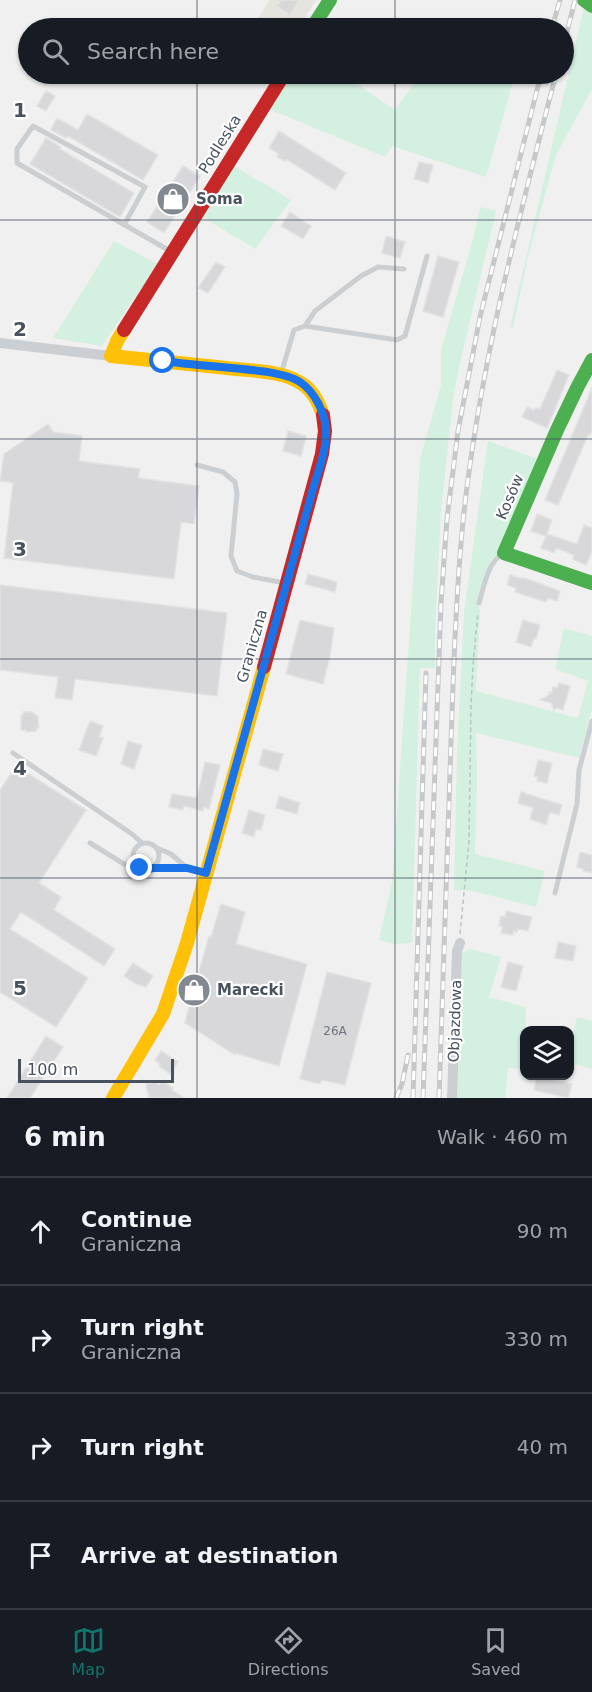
<!DOCTYPE html>
<meta charset="utf-8">
<style>
body{margin:0;font-family:"DejaVu Sans",sans-serif;background:#20242c;color:#f1f3f6}
.controls{position:absolute;right:18px;bottom:18px;display:grid;overflow:hidden;border-radius:12px;box-shadow:0 2px 4px #0004}
.controls button{width:54px;height:54px;display:grid;place-items:center;padding:0;border:0;border-bottom:2px solid #363941;background:#171b24;color:#f1f3f6;font:30px sans-serif}
.scale{position:absolute;left:18px;bottom:15px;width:156px;box-sizing:border-box;padding-left:6px;border:3px solid #47525e;border-top:0;font-size:16px;line-height:21px;white-space:nowrap;color:#47525e;-webkit-text-stroke:4px #fff;paint-order:stroke}
.stop{position:absolute;width:18px;height:18px;margin:-14px;border:4px solid #1a73e8;border-radius:50%;background:#fff}
.stop.end{background:#1a73e8;border-color:#fff;box-shadow:0 2px 6px #0008}
.list{margin:0;padding:0;list-style:none}
h2{display:flex;justify-content:space-between;align-items:center;height:78px;margin:0;padding:0 24px;font-size:26px}
h2 small{font-size:20px;font-weight:400;color:#9ea1a6}
.list li{display:grid;grid-template-columns:39px 1fr auto;gap:18px;align-items:center;box-sizing:border-box;height:108px;padding:0 24px;border-top:2px solid #363941}
.list b{display:block;font-size:22px;white-space:nowrap}
.list p{margin:0;font-size:20px;white-space:nowrap;color:#9ea1a6}
.list em{font-size:20px;font-style:normal;color:#9ea1a6}
.icon{flex:none;width:33px;height:33px;fill:none;stroke:currentColor;stroke-width:2;stroke-linecap:round;stroke-linejoin:round}
.map{position:relative;flex:none;width:592px;height:1098px;overflow:hidden}
.search{position:absolute;background:#171b24;box-shadow:0 2px 4px #0004;left:18px;right:18px;top:18px;height:66px;display:flex;align-items:center;gap:15px;box-sizing:border-box;padding:0 21px;border-radius:33px;color:#9ea1a6;font-size:22px}
.sheet{height:510px;background:#171b24}
nav{display:flex;justify-content:space-around;align-items:center;box-sizing:border-box;height:84px;border-top:2px solid #363941;background:#171b24;font-size:16px;color:#9ea1a6}
nav a{display:grid;justify-items:center;gap:3px}
nav .on{color:#0f766e}
.map>svg:first-child{display:block}
.commercial{fill:#e5e4de}
.green{fill:#d4f0e0}
.building{fill:#d8d8db;stroke:#e2e2e3;stroke-width:1.5}
.lines{fill:none;stroke-linecap:round;stroke-linejoin:round}
.path{stroke:#b9c6c2;stroke-width:1.5;stroke-dasharray:4.5 3;stroke-linecap:butt}
.lane{stroke:#cccfd1;stroke-width:5}
.street{stroke:#cccfd1;stroke-width:10}
.fast{stroke:#4caf50;stroke-width:14}
.slow{stroke:#ffc107;stroke-width:14}
.jam{stroke:#c62828;stroke-width:14}
.rail-casing{stroke:#c6c8ca;stroke-width:5}
.rail{stroke:#fff;stroke-width:3;stroke-dasharray:9;stroke-linecap:butt}
.route{stroke:#1a73e8;stroke-width:8}
.grid{fill:none;stroke:#47525e;stroke-width:1.5;stroke-opacity:0.55}
.labels{text-anchor:middle;stroke-width:4.5;stroke-linejoin:round;paint-order:stroke}
.number-label{font-size:12px;fill:#6d757e}
.street-label{font-size:15px;fill:#47525e;stroke:#fff}
.poi-label{font-size:15px;font-weight:bold;fill:#47525e;stroke:#fff;text-anchor:start}
.grid-label{font-size:20px;text-anchor:middle;font-weight:bold;fill:#47525e;stroke:#fff;stroke-width:4.5;stroke-linejoin:round;paint-order:stroke}
</style>
<div class="map">
<svg width="592" height="1098" viewBox="0 0 592 1098">
<rect width="100%" height="100%" fill="#f1f0f0"/>
<path class="commercial" d="M270,0H316L298,28H276L258,18Z"/>
<path class="green" d="M584,7L592,13V89L556,155L528,257L513,328L510,327Z
M291,74H343L395,110L421,74H497L514,78L486,177L392,146L385,157L266,108Z
M234,166L291,200L255,249L201,216Z
M480,207L496,211L458,371L453,400L441,510L435,630V668H420L412,943L395,944L379,940L392,883L412,599L420,459L441,385V350L474,236Z
M114,241L158,264L102,346L53,338Z
M488,441L540,460L502,551L492,559L484,576L477,601L480,611L476,691L578,718L588,681L555,669L564,628L592,636V709L579,758L476,733L477,777L475,854L545,871L536,907L473,891L454,890L457,753L464,612Z
M470,949L501,957L489,997L526,1007L524,1069L508,1068L505,1098H456L461,953Z
M577,1017L592,1021V1069L570,1063V1045Z"/>
<path class="building" d="M281,0H299L290,15L277,6Z
M46,91L55,96L46,111L37,106Z
M87,114L158,155L143,180L68,136L66,138L51,130L57,118L78,130Z
M279,131L346,173L335,190L286,159L285,161L277,157L279,154L269,148Z
M46,138L61,147L60,149L134,193L120,217L30,164Z
M419,162L433,165L428,183L414,179Z
M183,166L200,176L164,233L147,222Z
M290,212L311,226L303,239L281,226Z
M386,236L405,242L400,258L382,253Z
M438,256L459,262L443,317L423,311Z
M216,262L225,267L208,293L198,288Z
M557,370L569,375L547,428L522,417L527,407L534,410L536,408L540,409Z
M592,388V430L590,435H588L558,505L545,500Z
M48,424L53,432L82,436L79,461L140,469L138,478L199,486L194,524L181,522L174,579L4,558L13,483L0,481L4,454Z
M288,431L306,436L301,456L283,451Z
M537,514L552,520L547,534L577,544L584,525L592,528V552L586,565L573,559L574,555L556,548L554,553L541,548L546,536L531,531Z
M308,574L337,582L335,592L305,584Z
M510,575L519,578H525L560,591L557,601L548,598L546,602L515,592L516,588L507,585Z
M0,585L227,613L217,696L75,679L72,700L55,698L58,677L0,670Z
M300,620L334,628L330,656L323,684L286,674Z
M523,620L540,625L536,639L534,638L531,647L516,642Z
M559,683L570,686L563,710L557,708L554,710L551,703L540,700L549,695V692L552,693L553,687L557,688Z
M23,712H32L38,717L39,728H37L36,731L26,732V730H21V715H24Z
M90,721L103,726L99,737L103,738L96,756L79,750Z
M128,741L142,745L134,769L121,764Z
M263,749L283,754L278,771L259,765Z
M538,760L552,763L547,783L537,781L538,777L534,776Z
M205,762L220,765L209,809L204,807L203,811L184,806L183,810L169,807L172,794L197,798Z
M16,766L86,810L39,883L61,897L54,910L115,949L104,966L21,912L10,929L88,978L56,1027L0,992V790Z
M521,792L562,805L559,815L550,812L546,825L530,819L533,808L518,803Z
M279,796L300,803L297,814L276,808Z
M249,810L265,815L261,830L256,829L254,837L242,833Z
M580,852L592,855V873L583,871V869L577,867Z
M221,904L245,912L236,944L307,964L279,1066L235,1053V1055L185,1023L191,998L185,997L190,980L196,982L209,936L211,937Z
M506,911L532,917L528,931L518,929L517,932L514,931L513,935L501,933L503,926H499L501,916L505,917Z
M558,942L576,946L573,961L555,958Z
M508,962L523,966L516,991L501,987Z
M133,963L153,976L146,987L136,984L124,976Z
M327,972L371,983L345,1085L322,1080L320,1084L300,1079Z
M46,1036L63,1047L30,1098H7Z
M161,1051L178,1062L170,1074L159,1066L160,1064L155,1060Z
M537,1076L572,1084L568,1098L534,1090Z
M162,1081L173,1088L172,1090L184,1098H149L146,1084L155,1082L159,1085Z"/>
<g class="lines">
<path class="path" d="M460,934L469,841L471,706L473,665L478,612"/>
<path class="lane" d="M124,225L145,187L33,126L17,149V163L170,251
M305,326L315,311L361,276L378,267L404,269
M281,374L294,330L305,326L397,340L405,336L427,256
M197,465L223,472L235,482L237,494L231,556L237,571L253,577L285,583
M479,603C484,587 487,564 502,554
M13,753L132,834L142,843
M133 856a13 13 0 1 1 26 0a13 13 0 1 1-26 0Z
M90,843L124,864L136,865
M157,848L171,854L187,868
M153,868H187L205,873
M555,893L577,804L579,770L592,721"/>
<path class="street" d="M0,343L111,356
M452,1098L457,951L460,943"/>
<path class="fast" d="M584,0L592,6
M312,28L330,0
M592,360L578,386L557,430L504,553L592,583"/>
<path class="slow" d="M124,330L117,341L111,356C150,360 188,364 227,368C249,371 279,370 299,382C311,388 319,403 323,415
M113,1098L163,1014L187,943L264,667"/>
<path class="jam" d="M124,330L284,74
M264,667L322,454L325,431L323,415"/>
<defs>
<path id="rail" d="M552,28L560,0
M564,44L575,0
M396,1098L402,1084L408,1055
M413,1098L426,673
M423,1098L441,603L447,519L458,431L480,317L541,74
M439,1098C443,989 447,880 450,771C453,687 455,604 463,521C479,369 518,221 556,74"/>
</defs>
<use href="#rail" class="rail-casing"/>
<use href="#rail" class="rail"/>
</g>
<g class="lines">
<path class="route" d="M140,868L144,870L153,868H187L206,873L313,489C318,471 327,449 326,430C325,413 315,392 300,382C285,372 251,370 232,368C209,366 186,364 163,361"/>
</g>
<path class="grid" d="M197,0V28M395,0V28M197,74V1098M395,74V1098M0,220H592M0,439H592M0,659H592M0,878H592"/>
<defs>
<symbol id="shop-disc" viewBox="-11 -11 22 22"><circle r="9.5" fill="#828991" stroke="#fff"/><path d="M-5-2.5h2.3a2.7 3.5 0 0 1 5.4 0H5L5.5 6h-11ZM-1.5-2.5h3a1.5 2.3 0 0 0-3 0Z" fill="#fff"/></symbol>
</defs>
<g fill-rule="evenodd">
<use href="#shop-disc" x="154" y="180" width="38" height="38"/>
<use href="#shop-disc" x="175" y="971" width="38" height="38"/>
</g>
<g class="labels">
<g class="number-label">
<text x="335" y="1035">26A</text>
</g>
<g class="street-label">
<text transform="translate(220 144) rotate(-58)" y="5">Podleska</text>
<text transform="translate(510 497) rotate(-67)" y="5">Kosów</text>
<text transform="translate(252 646) rotate(-74)" y="5">Graniczna</text>
<text transform="translate(455 1021) rotate(-88)" y="5">Objazdowa</text>
</g>
<g class="poi-label">
<text x="196" y="204">Soma</text>
<text x="217" y="995">Marecki</text>
</g>
</g>
<g class="grid-label">
<text x="20" y="117">1</text>
<text x="20" y="336">2</text>
<text x="20" y="556">3</text>
<text x="20" y="775">4</text>
<text x="20" y="995">5</text>
</g>
</svg>
<div class="controls">
<button><svg class="icon" aria-label="layers" viewBox="0 0 24 24"><path d="M12 4l9 5-9 5-9-5zM3 14l9 5 9-5"/></svg></button>
</div>
<div class="scale">100 m</div>
<div class="stop" style="left:163px;top:361px"></div>
<div class="stop end" style="left:140px;top:868px"></div>
<div class="search"><svg class="icon" aria-label="search" viewBox="0 0 24 24"><circle cx="10" cy="10" r="6"/><path d="M15 15l6 6"/></svg>Search here</div>
</div>
<section class="sheet">
<h2>6 min<small>Walk · 460 m</small></h2>
<ul class="list">
<li><svg class="icon" aria-label="ahead" viewBox="0 0 24 24"><path d="M12 20V5M6 11l6-6 6 6"/></svg><div><b>Continue</b><p>Graniczna</p></div><em>90 m</em></li>
<li><svg class="icon" aria-label="right" viewBox="0 0 24 24"><path d="M7 20v-9h11M14 6l5 5-5 5"/></svg><div><b>Turn right</b><p>Graniczna</p></div><em>330 m</em></li>
<li><svg class="icon" aria-label="right" viewBox="0 0 24 24"><path d="M7 20v-9h11M14 6l5 5-5 5"/></svg><div><b>Turn right</b></div><em>40 m</em></li>
<li><svg class="icon" aria-label="arrive" viewBox="0 0 24 24"><path d="M6 21V4h12l-3 4 3 4H6"/></svg><div><b>Arrive at destination</b></div></li>
</ul>
</section>
<nav>
<a class="on"><svg class="icon" aria-label="map" viewBox="0 0 24 24"><path d="M3 6l6-2 6 2 6-2v14l-6 2-6-2-6 2zM9 4v14M15 6v14"/></svg>Map</a>
<a><svg class="icon" aria-label="directions" viewBox="0 0 24 24"><path d="M12 3l9 9-9 9-9-9zM9 14v-3h6M13 9l2 2-2 2"/></svg>Directions</a>
<a><svg class="icon" aria-label="saved" viewBox="0 0 24 24"><path d="M7 4h10v16l-5-4-5 4z"/></svg>Saved</a>
</nav>
